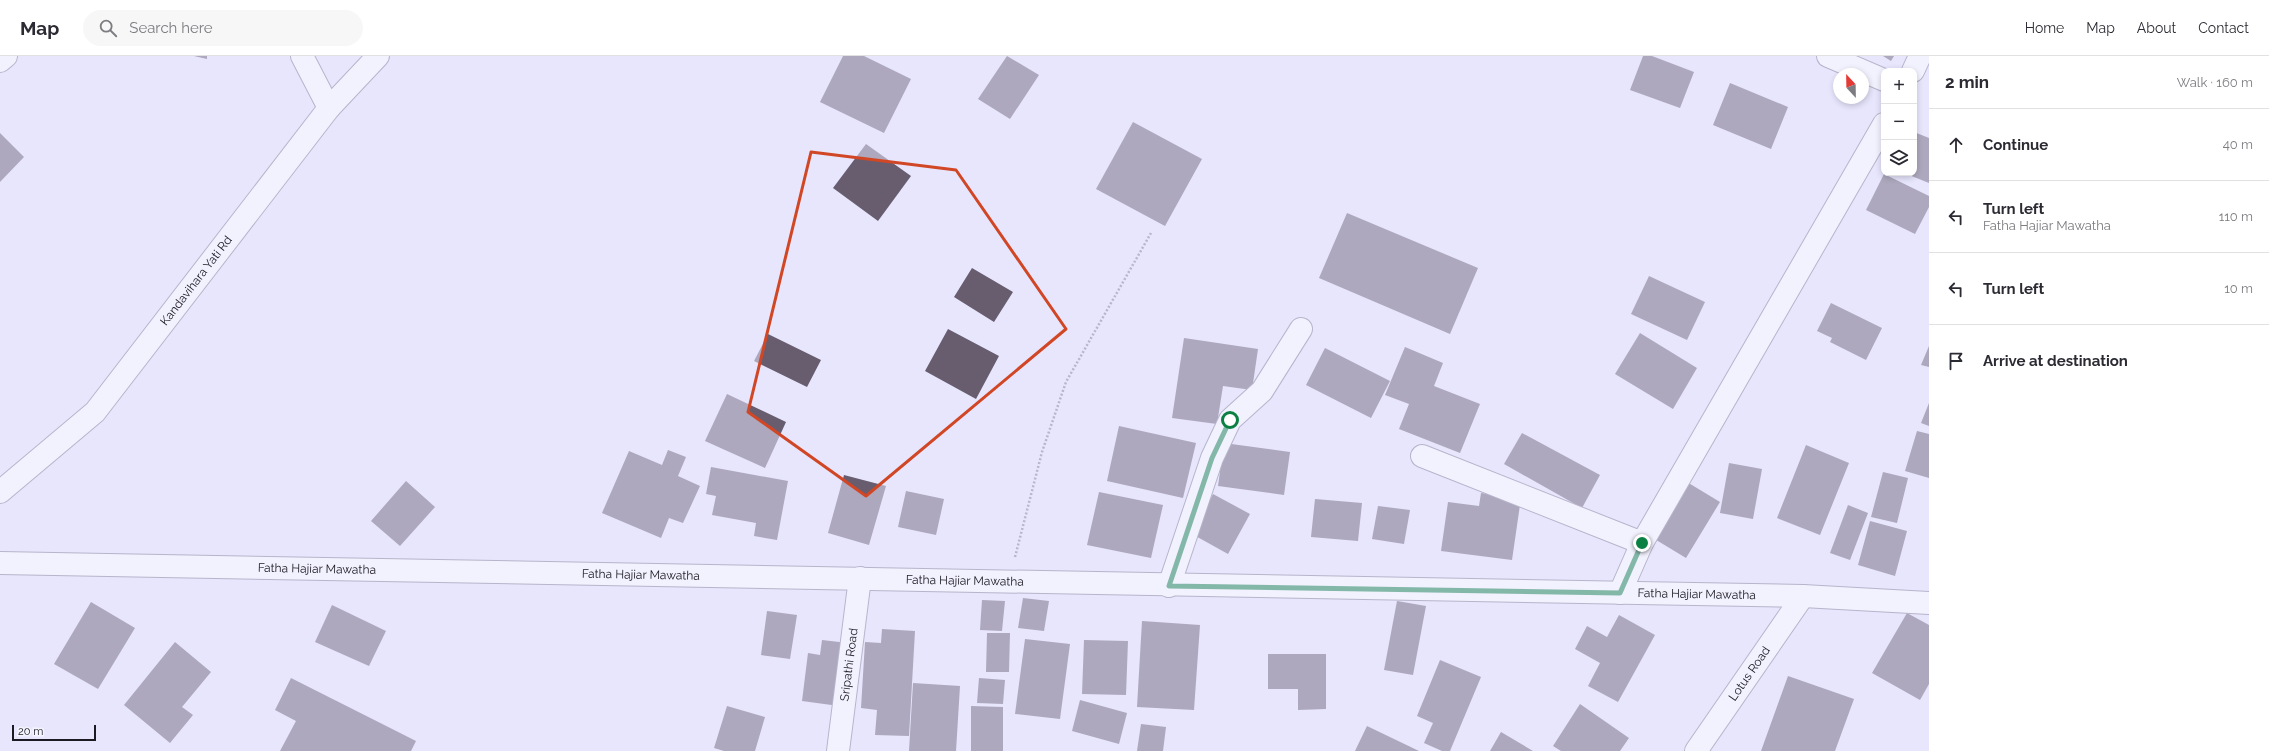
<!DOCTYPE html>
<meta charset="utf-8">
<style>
body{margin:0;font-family:Raleway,sans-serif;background:#f7f7f7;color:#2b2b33}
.controls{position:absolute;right:12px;top:12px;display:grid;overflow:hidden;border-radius:8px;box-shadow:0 2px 6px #0003}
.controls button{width:36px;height:36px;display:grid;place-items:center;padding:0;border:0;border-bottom:1px solid #e1e1e2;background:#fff;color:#2b2b33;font:20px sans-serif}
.compass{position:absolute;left:1833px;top:12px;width:36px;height:36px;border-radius:50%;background:#fff;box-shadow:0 2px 6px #0003;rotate:338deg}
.scale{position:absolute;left:12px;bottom:10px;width:84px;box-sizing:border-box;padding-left:4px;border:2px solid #1b1a22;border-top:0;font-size:11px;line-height:14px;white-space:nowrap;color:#1b1a22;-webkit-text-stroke:3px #f5f5fe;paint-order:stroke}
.stop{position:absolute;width:12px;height:12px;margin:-9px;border:3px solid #0b8043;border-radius:50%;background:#fff}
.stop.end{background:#0b8043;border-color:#fff;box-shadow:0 1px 4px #0008}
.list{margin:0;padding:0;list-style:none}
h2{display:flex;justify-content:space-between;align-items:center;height:52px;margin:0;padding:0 16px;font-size:17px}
h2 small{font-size:13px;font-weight:400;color:#7c7c81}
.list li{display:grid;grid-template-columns:26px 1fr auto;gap:12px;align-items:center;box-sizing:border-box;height:72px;padding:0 16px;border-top:1px solid #e1e1e2}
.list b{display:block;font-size:15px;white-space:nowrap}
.list p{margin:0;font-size:13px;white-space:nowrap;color:#7c7c81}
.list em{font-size:13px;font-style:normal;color:#7c7c81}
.icon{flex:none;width:22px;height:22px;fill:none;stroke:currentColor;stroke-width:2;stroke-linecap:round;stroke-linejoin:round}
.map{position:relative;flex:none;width:1929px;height:695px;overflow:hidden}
header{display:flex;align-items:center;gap:24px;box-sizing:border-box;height:56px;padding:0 20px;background:#fff;border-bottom:1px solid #e1e1e2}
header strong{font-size:19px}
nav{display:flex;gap:22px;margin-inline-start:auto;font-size:14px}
.search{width:280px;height:36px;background:#f7f7f7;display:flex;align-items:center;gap:10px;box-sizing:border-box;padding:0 14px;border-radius:22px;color:#7c7c81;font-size:15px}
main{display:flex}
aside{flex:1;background:#fff}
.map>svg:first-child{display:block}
.building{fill:#675d6f}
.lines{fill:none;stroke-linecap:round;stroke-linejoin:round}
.minor-casing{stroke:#7b7a8e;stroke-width:24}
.path{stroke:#7e7d8c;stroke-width:2.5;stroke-dasharray:2 2;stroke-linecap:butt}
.minor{stroke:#fff;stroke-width:22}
.route{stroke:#0b8043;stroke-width:5}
.marked{fill:none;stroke:#d14725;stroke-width:3;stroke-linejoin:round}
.labels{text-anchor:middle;stroke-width:4;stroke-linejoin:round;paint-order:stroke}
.street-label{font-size:12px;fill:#1b1a22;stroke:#f5f5fe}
</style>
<header>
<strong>Map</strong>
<div class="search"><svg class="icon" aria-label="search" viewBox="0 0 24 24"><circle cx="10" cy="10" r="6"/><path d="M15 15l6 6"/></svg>Search here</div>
<nav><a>Home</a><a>Map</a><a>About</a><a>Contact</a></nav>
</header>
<main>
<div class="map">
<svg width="1929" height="695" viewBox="0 0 1929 695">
<rect width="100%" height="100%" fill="#e7e6fd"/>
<path class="building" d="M194,0H207V3Z
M843,0H864L911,23L884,77L820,46Z
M1007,0L1039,19L1010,63L978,43Z
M1643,0H1652L1694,16L1680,52L1630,34Z
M1883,0H1894L1891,5Z
M1730,27L1788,51L1771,93L1713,69Z
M1133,66L1202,103L1165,170L1096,133Z
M1914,76L1929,82V127L1904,117H1914Z
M0,77L24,101L0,126Z
M866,88L911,120L878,165L833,132Z
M1884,118L1929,140V151L1915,178L1866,154Z
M1347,157L1478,212L1450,278L1319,222Z
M972,212L1013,236L994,266L954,241Z
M1649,220L1705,246L1687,284L1631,258Z
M1831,247L1882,272L1866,304L1830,286L1832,282L1817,275Z
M948,273L999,300L976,343L925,315Z
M1640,277L1697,312L1673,353L1615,318Z
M768,278L821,304L807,331L754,305Z
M1184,282L1258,293L1252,334L1223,330L1217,368L1172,362Z
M1929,290V311L1921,309Z
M1405,291L1443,307L1434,330L1480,348L1460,397L1399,373L1409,348L1385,339Z
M1325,292L1390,325L1371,362L1306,329Z
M727,338L786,366L765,412L705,385Z
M1929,347V370L1921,367Z
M1119,370L1196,387L1183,442L1107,425Z
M1917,375L1929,378V422L1905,415Z
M1522,377L1600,419L1582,452L1504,408Z
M1224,387L1290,396L1284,439L1218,430Z
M1806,389L1849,407L1820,479L1777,462Z
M668,394L686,401L678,420L700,430L683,467L669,462L661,482L602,457L629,395L662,409Z
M1729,407L1762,413L1753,463L1720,457Z
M711,411L788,425L777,484L754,480L756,467L712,459L716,440L706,438Z
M1883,416L1908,422L1897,467L1871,461Z
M844,419L886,430L869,489L828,477Z
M1682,423L1720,446L1686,502L1648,479Z
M406,425L435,451L400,490L371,465Z
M906,435L944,443L936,479L898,471Z
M1099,436L1163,449L1151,502L1087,489Z
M1481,437L1521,442L1512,504L1441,495L1448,446L1479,450Z
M1213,438L1250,458L1228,498L1192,478Z
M1315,443L1362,447L1358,485L1311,481Z
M1848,449L1868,457L1850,504L1830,497Z
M1378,450L1410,454L1404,488L1372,483Z
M1870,465L1907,475L1895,520L1858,509Z
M1023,542L1049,545L1044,575L1018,572Z
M982,544L1005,545L1002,575L980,574Z
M1397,545L1426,550L1413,619L1384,614Z
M91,546L135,572L98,633L54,608Z
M332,549L386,575L369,610L315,586Z
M767,555L797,559L790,603L761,599Z
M1907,557L1929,569V628L1920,644L1872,617Z
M1619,559L1655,579L1618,646L1588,630L1600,607L1575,593L1587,570L1607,581Z
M1142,565L1200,569L1194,654L1137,651Z
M882,573L915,575L909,680L875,679L877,654L861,652L865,586L881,587Z
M987,577H1010L1009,616H986Z
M1025,583L1070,588L1060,663L1015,658Z
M822,584L848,587L839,650L802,645L808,597L820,599Z
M1084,584L1128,585L1126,639L1082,638Z
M175,586L211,616L182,651L193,659L170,687L124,649Z
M1268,598H1326V653L1298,654V633H1268Z
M1440,604L1481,621L1450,695H1442L1424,687L1433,667L1417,660Z
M1788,620L1854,643L1835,695H1761Z
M291,622L416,685L411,695H280L296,665L275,654Z
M979,622L1005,624L1003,648L977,647Z
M913,627L960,630L956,695H909Z
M1080,644L1127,657L1119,688L1072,675Z
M1580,648L1629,682L1620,695H1561L1553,690Z
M727,650L765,661L755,695H724L714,692Z
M971,650L1003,651V695H971Z
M1141,668L1166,671L1163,695H1137Z
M1367,670L1419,695H1355Z
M1501,676L1533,695H1490Z"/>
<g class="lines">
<defs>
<g id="minor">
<path d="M302,0L329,52"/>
<path d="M1828,0L1884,24"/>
<path d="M0,5L6,0"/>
<path d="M1913,15L1920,0"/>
<path d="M1422,400L1642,487"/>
<path id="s1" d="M0,436L95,356L329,52L378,0"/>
<path id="s2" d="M0,507L1803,540L1929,547"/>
<path d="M1169,530L1212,402L1230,364L1262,335L1301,273"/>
<path d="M1620,537L1642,487L1884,68"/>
<path id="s3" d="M838,695L860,522"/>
<path id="s4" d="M1696,695L1803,540"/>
</g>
</defs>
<use href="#minor" class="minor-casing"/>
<path class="path" d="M1015,501L1042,396L1066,326L1151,177"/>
<use href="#minor" class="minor"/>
</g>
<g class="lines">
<path class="route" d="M1230,364L1212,402L1169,530L1620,537L1642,487"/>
</g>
<path d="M0 0H1929V695H0ZM811,96L956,114L1066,273L866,440L748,356Z" fill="#e7e6fd" fill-opacity=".55" fill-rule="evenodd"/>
<path class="marked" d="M811,96L956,114L1066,273L866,440L748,356Z"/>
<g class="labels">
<g class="street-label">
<text dy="4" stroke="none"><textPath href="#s1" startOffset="290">Kandavihara Yati Rd</textPath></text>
<text dy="4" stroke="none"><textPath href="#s2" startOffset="317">Fatha Hajiar Mawatha</textPath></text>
<text dy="4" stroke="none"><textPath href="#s2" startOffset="641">Fatha Hajiar Mawatha</textPath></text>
<text dy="4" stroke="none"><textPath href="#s2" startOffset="965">Fatha Hajiar Mawatha</textPath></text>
<text dy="4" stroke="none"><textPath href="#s2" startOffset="1697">Fatha Hajiar Mawatha</textPath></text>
<text dy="4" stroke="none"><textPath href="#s3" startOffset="87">Sripathi Road</textPath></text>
<text dy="4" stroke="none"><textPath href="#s4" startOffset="94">Lotus Road</textPath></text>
</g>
</g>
</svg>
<div class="controls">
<button>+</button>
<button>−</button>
<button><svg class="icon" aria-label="layers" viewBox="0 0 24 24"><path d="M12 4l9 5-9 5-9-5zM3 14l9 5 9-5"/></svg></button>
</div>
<svg class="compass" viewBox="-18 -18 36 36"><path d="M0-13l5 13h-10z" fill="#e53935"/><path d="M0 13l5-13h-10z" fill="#7c7c81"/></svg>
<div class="scale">20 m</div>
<div class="stop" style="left:1230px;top:364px"></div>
<div class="stop end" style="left:1642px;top:487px"></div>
</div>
<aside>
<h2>2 min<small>Walk · 160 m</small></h2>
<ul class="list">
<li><svg class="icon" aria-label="ahead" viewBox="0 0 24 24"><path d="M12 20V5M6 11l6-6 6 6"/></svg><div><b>Continue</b></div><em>40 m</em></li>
<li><svg class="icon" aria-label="left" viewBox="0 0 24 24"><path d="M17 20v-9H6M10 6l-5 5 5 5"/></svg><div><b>Turn left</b><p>Fatha Hajiar Mawatha</p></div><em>110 m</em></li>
<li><svg class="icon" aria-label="left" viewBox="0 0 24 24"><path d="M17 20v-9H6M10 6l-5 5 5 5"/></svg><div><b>Turn left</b></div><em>10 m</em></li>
<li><svg class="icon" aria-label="arrive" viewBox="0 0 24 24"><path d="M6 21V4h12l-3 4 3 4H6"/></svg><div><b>Arrive at destination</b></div></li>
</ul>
</aside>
</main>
